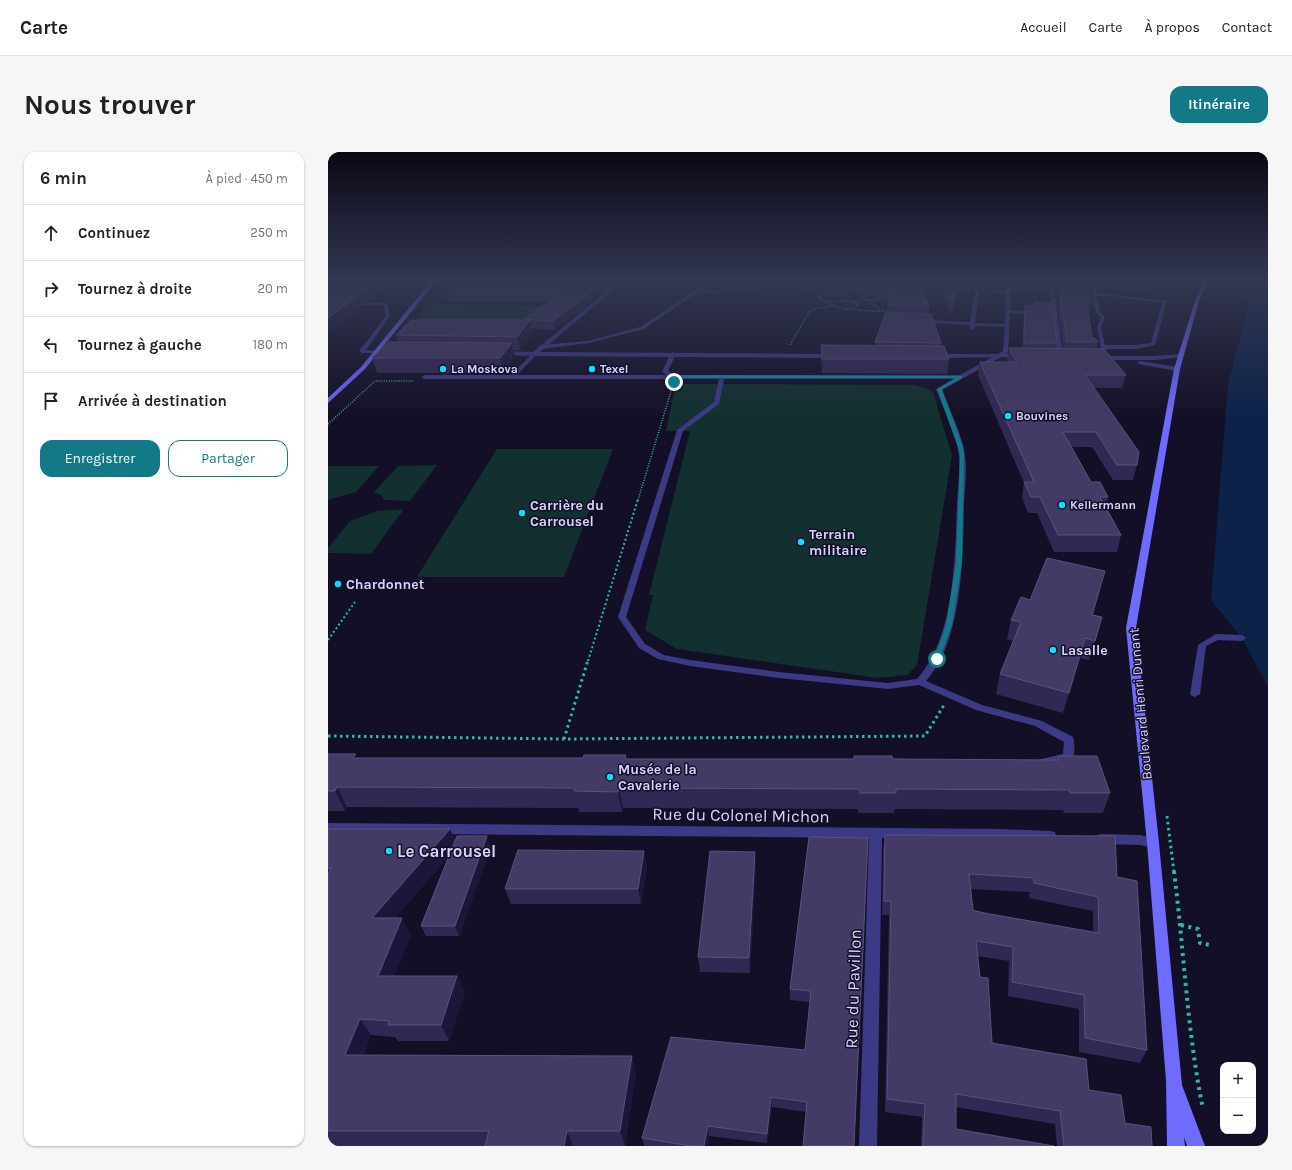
<!DOCTYPE html>
<html lang="fr">
<meta charset="utf-8">
<style>
body{margin:0;font-family:Karla,sans-serif;background:#f6f6f6;color:#202124}
.controls{position:absolute;right:12px;bottom:12px;display:grid;overflow:hidden;border-radius:8px;box-shadow:0 1px 3px #0004}
.controls button{width:36px;height:36px;display:grid;place-items:center;padding:0;border:0;border-bottom:1px solid #e0e0e0;background:#fff;color:#202124;font:20px sans-serif}
.stop{position:absolute;width:12px;height:12px;margin:-9px;border:3px solid #127987;border-radius:50%;background:#fff}
.stop.end{background:#127987;border-color:#fff;box-shadow:0 1px 4px #0008}
.list{margin:0;padding:0;list-style:none}
h2{display:flex;justify-content:space-between;align-items:center;height:52px;margin:0;padding:0 16px;font-size:17px}
h2 small{font-size:13px;font-weight:400;color:#757577}
.list li{display:grid;grid-template-columns:26px 1fr auto;gap:12px;align-items:center;box-sizing:border-box;height:56px;padding:0 16px;border-top:1px solid #e0e0e0}
.list b{display:block;font-size:15px;white-space:nowrap}
.list em{font-size:13px;font-style:normal;color:#757577}
.actions{display:flex;gap:8px;padding:12px 16px}
.actions a{flex:1;padding:9px 0;border:1px solid #127987;border-radius:12px;text-align:center;font-size:14px;color:#127987}
.actions .main{background:#127987;color:#fff}
.icon{flex:none;width:22px;height:22px;fill:none;stroke:currentColor;stroke-width:2;stroke-linecap:round;stroke-linejoin:round}
.map{position:relative;flex:none;width:940px;height:994px;overflow:hidden;border-radius:12px}
header{display:flex;align-items:center;gap:24px;box-sizing:border-box;height:56px;padding:0 20px;background:#fff;border-bottom:1px solid #e0e0e0}
header strong{font-size:19px}
nav{display:flex;gap:22px;margin-inline-start:auto;font-size:14px}
.intro{display:flex;align-items:center;justify-content:space-between;box-sizing:border-box;height:96px;padding:0 24px}
h1{margin:0;font-size:28px}
.button{padding:10px 18px;border-radius:12px;background:#127987;color:#fff;font-size:14px;font-weight:700}
main{display:flex;gap:24px;padding:0 24px}
aside{flex:1;background:#fff;border-radius:12px;box-shadow:0 1px 3px #0004}
.map>svg:first-child{display:block}
.green{fill:#12302f}
.water{fill:#0c2248}
.lines{fill:none;stroke-linecap:round;stroke-linejoin:round}
.path-far3{stroke:#2fb8b0;stroke-width:1.5;stroke-dasharray:1 1.5;stroke-linecap:butt}
.path-far2{stroke:#2fb8b0;stroke-width:2;stroke-dasharray:2 2.5;stroke-linecap:butt}
.path-far1{stroke:#2fb8b0;stroke-width:3;stroke-dasharray:2.5 3.5;stroke-linecap:butt}
.path{stroke:#2fb8b0;stroke-width:4;stroke-dasharray:3 4.5;stroke-linecap:butt}
.lane{fill:#3d3a85;fill-rule:evenodd}
.street{fill:#3d3a85;fill-rule:evenodd}
.secondary{fill:#6f6bff;fill-rule:evenodd}
.wall{fill:#312854;fill-rule:evenodd}
.shaded-wall{fill:#1d163a}
.building{fill:#433a66;stroke:#5a527e;fill-rule:evenodd}
.route{fill:#127987}
.poi-dot{fill:#00e5ff;stroke:#130f26;stroke-width:1.5}
.labels{text-anchor:middle;stroke-width:3;stroke-linejoin:round;paint-order:stroke}
.far-poi-label{font-size:12px;font-weight:bold;fill:#d9d4ff;stroke:#130f26;text-anchor:start}
.poi-label{font-size:14px;font-weight:bold;fill:#d9d4ff;stroke:#130f26;text-anchor:start}
.street-label{font-size:14px;fill:#d9d4ff;stroke:#130f26}
.near-street-label{font-size:17px;fill:#d9d4ff;stroke:#130f26}
.near-poi-label{font-size:17px;font-weight:bold;fill:#d9d4ff;stroke:#130f26;text-anchor:start}
</style>
<header>
<strong>Carte</strong>
<nav><a>Accueil</a><a>Carte</a><a>À propos</a><a>Contact</a></nav>
</header>
<div class="intro"><h1>Nous trouver</h1><a class="button">Itinéraire</a></div>
<main>
<aside>
<h2>6 min<small>À pied · 450 m</small></h2>
<ul class="list">
<li><svg class="icon" aria-label="ahead" viewBox="0 0 24 24"><path d="M12 20V5M6 11l6-6 6 6"/></svg><div><b>Continuez</b></div><em>250 m</em></li>
<li><svg class="icon" aria-label="right" viewBox="0 0 24 24"><path d="M7 20v-9h11M14 6l5 5-5 5"/></svg><div><b>Tournez à droite</b></div><em>20 m</em></li>
<li><svg class="icon" aria-label="left" viewBox="0 0 24 24"><path d="M17 20v-9H6M10 6l-5 5 5 5"/></svg><div><b>Tournez à gauche</b></div><em>180 m</em></li>
<li><svg class="icon" aria-label="arrive" viewBox="0 0 24 24"><path d="M6 21V4h12l-3 4 3 4H6"/></svg><div><b>Arrivée à destination</b></div></li>
</ul>
<div class="actions"><a class="main">Enregistrer</a><a>Partager</a></div>
</aside>
<div class="map">
<svg width="940" height="994" viewBox="0 0 940 994">
<rect width="100%" height="100%" fill="#130f26"/>
<path class="green" d="M98,153L220,154L192,178L81,177Z
M348,232L585,233L598,236L605,240L624,303L589,513L579,523L550,526L349,497L317,478L325,443H321L362,279H338Z
M169,297H285L236,425H89Z
M109,313L82,349L56,348L53,343L46,340L70,314Z
M0,314H51L28,340L0,348Z
M76,357L43,402L0,401V396L22,369L49,359Z"/>
<path class="water" d="M910,128H940V535L914,486L883,448L900,232L921,151Z"/>
<g class="lines">
<path class="path-far3" d="M528,140C515,144 502,139 490,145C511,162 536,157 561,160
M533,140L548,155L558,160
M526,149L562,147
M497,150L523,149L530,152L527,155L518,157
M462,193L481,160L486,157L503,154
M0,272L47,229H85
M310,348L344,236"/>
<path class="path-far2" d="M0,488L27,450
M260,509L310,347"/>
<path class="path-far1" d="M0,584L236,587L597,584L616,553
M236,587L260,508
M839,664L846,720"/>
<path class="path" d="M846,719C856,798 859,879 875,957
M853,773L870,777L872,791L882,793"/>
<path class="lane" d="M382,128H387L373,138L392,139L409,135L408,134L406,130L407,128H412L410,130L411,132C421,136 433,137 442,131L440,128H444L445,132L473,133L476,129L479,130L474,135L442,134L427,138L414,136L392,141L370,140L316,177L260,191L213,197L210,195L213,193L260,189L312,175Z
M679,128H683V135L722,137L721,128H725L735,205L732,207L729,205L722,139L683,137L682,158L710,161L708,162L682,161L680,201L614,238C621,256 635,285 637,303C639,319 637,336 636,352C635,405 635,488 598,529L654,553L714,569L745,585C747,591 747,602 744,608L713,615L709,614L708,611L709,608L735,602L736,590L707,574L648,558L591,533L560,537L451,526L362,514L330,507L311,496L290,465L349,278L386,250L391,227H96L93,225L96,223H183L206,200L209,202L208,203L189,223H339L334,220L342,202L345,200L348,202L340,219L347,223H632L675,199L677,175L647,174L646,177L644,178L642,177V173L592,170L594,168L642,170L647,139L580,134L582,133L678,139ZM651,139L678,141L677,172L647,171ZM396,227H626L608,237C615,255 629,285 631,303C632,319 630,337 629,352C627,405 627,486 589,527L560,531L451,520L362,508L336,503L317,492L298,465L355,279L391,252Z
M770,128H774L768,142H781L839,149L827,193L808,197H778L780,206L775,207L769,176L773,165L768,160L763,143ZM768,144H781L834,151L823,191L808,193H777L773,176L777,165L772,160Z
M4,151H59L62,164L38,198L51,199V201H34L31,199L58,164L55,153H5L0,156V153Z
M888,482L914,483L918,486L914,489L890,488L878,494L872,542L867,545L864,544L862,542L870,493Z"/>
<path class="street" d="M292,128H297L212,200L505,202L508,204L505,206L206,204L173,203L170,201L173,199L205,200Z
M693,202L696,204L695,205L607,206L604,204L607,202Z
M852,202L855,204L854,205L827,208H771L768,206L771,204H827Z
M812,209L849,215L852,217L849,219L810,212L809,211Z
M0,671L674,677L722,679L727,680L728,684L727,688L722,689L554,686L549,994H531L541,686L0,681Z
M774,682L812,683L830,687L831,691L830,695L825,696L812,693L774,692L769,691L768,687L769,683Z"/>
<path class="secondary" d="M6,128H15L0,132V130Z
M104,128H109L37,217L0,251V246L33,215Z
M876,128H880L871,149L852,217L808,476L831,691L854,933L877,994H859L856,985L857,994H839L838,929L819,691L798,476L846,217L867,149Z"/>
</g>
<path class="wall" d="M133,128H290L226,178L203,176L204,181L192,198H186L187,205L175,221H49L44,206L70,190L68,183L196,168V167L220,150L120,149L118,141Z
M322,128H374L371,131Z
M475,128H600L592,131L601,155L600,162L613,191V194L621,207L619,222L494,221L493,207V193H547V190L559,160L560,153L562,147L547,146L548,143L475,138Z
M609,128H657L656,132L645,131V135L630,134L624,164L613,139L614,134H611Z
M729,128H757L763,150L761,161L764,186L770,190L769,196L798,223L794,236H766L809,313L805,328H785L764,295H743L763,330L780,345L778,355L793,383L789,400H726L709,361H700L694,346L696,331L650,223L652,210H680L679,209L681,196H694L696,163L697,153L706,154V150L729,191L728,196H735L730,155L732,145Z
M775,128H827L820,141L773,136Z
M67,129L40,150H32L34,154L0,181V133Z
M772,438L765,463L774,465L761,508L752,506L735,561L668,542L672,522L685,489L679,487L683,468L702,448Z
M0,602L29,606L729,608L730,604L782,641L775,661H736L735,658L567,657L566,661H530V657L295,656L294,660H251L250,656L19,655L17,659H0Z
M0,677H122L127,688L163,695L131,784H98L93,774L120,705L67,766L83,783L66,824H129L137,840L121,889H70L67,885L43,883L35,903L308,919L297,994H0Z
M557,683L789,725L819,898L812,911L751,900V857L680,844L681,809L650,804L652,825L664,891L761,938L797,971L824,994H729L727,972L628,955V977L726,994H593L594,965L557,960L561,763H554L555,698ZM643,737L702,740L701,746L765,759V780L656,761L645,758Z
M481,685L526,994L478,960L444,955L439,991L381,984L380,994H316L314,986L477,898L482,850L462,848V837Z
M316,699L319,714L313,752H183L177,737Z
M428,715L422,821L372,820L370,805Z"/>
<path class="shaded-wall" d="M51,128H67V129L40,150L37,139Z
M278,128H290L226,178L225,169Z
M529,128H544V130H529Z
M590,128H600L589,132Z
M630,128L629,139L624,164L626,151Z
M825,128H827L820,141L822,134Z
M0,139L4,150L0,152Z
M30,144L34,154L0,181V166Z
M202,168L204,181L192,198L189,185Z
M184,191L187,205L175,221L172,206Z
M757,486L752,506L735,561L741,541Z
M9,635L19,655L17,659L7,639Z
M291,636L295,656L294,660L290,640Z
M122,677L129,694L53,783L44,766Z
M159,684L163,695L131,784L127,774Z
M316,699L319,714L313,752L310,737Z
M427,700L428,715L422,821L421,806Z
M74,766L83,783L60,841L50,824Z
M129,824L137,840L121,889L113,873Z
M32,867L43,883L28,919L17,903Z
M304,904L308,919L297,994L292,979Z
M443,945L444,955L439,991V982Z
M380,974L381,984L380,994H376Z
M239,979L245,994H236Z"/>
<path class="building" d="M7,128H51L37,139H0V133Z
M133,128H278L225,169L196,167L232,142L118,141Z
M501,128H529L532,130L535,129L536,128H591L601,155L560,153L564,136L548,135L550,131Z
M615,128H630L626,151Z
M733,128H757L763,150H759V153L764,186H767L770,190H739L732,143L736,144Z
M775,128H825L822,134Z
M2,144H30L0,166V145Z
M706,150L723,151L724,154H707Z
M697,153L725,155L729,191H696Z
M558,160L603,162L613,191L547,190Z
M83,168H202L189,185L68,183Z
M61,190L184,191L172,206H44Z
M493,193L616,194L621,207H494Z
M681,196L776,197L798,223H757L811,300L809,313H789L768,280H735L763,330H772L780,345H772L793,383H730L712,345H703L696,330H706L652,210H689Z
M719,406L777,419L764,463L774,465L767,489L757,486L741,541L672,522L693,470L683,468L693,445L702,448Z
M0,602H28L25,606H255L256,603H298L297,607H526V604H564L565,607L731,608L730,604H769L782,641H742L741,638L568,637V641H532L531,637L291,636L290,640L246,639L247,636L9,635L7,639H0Z
M0,677H122L44,766H74L50,824H129L113,873H60L61,869L32,867L17,903L304,904L292,979H239L236,994H157L161,979H0V724L3,716H0Z
M557,683L787,684L789,725L809,729L819,898L757,886L756,843L684,830L685,795L648,789L652,825L660,826L664,891L758,907L761,938L793,943L797,971L823,975L824,994H736L732,959L628,942V977L726,994H595L597,952L559,947L563,749H556ZM641,722L706,726V731L770,745L771,781L656,761L645,758Z
M129,684H159L127,774H93Z
M481,685L540,686L526,994H475L479,950L443,945L439,982L380,974L376,994H363L314,986L343,885L477,898L483,839L462,837Z
M190,698L316,699L310,737H177Z
M382,699L427,700L421,806L370,805Z"/>
<linearGradient id="sky" x2="0" y2="1"><stop stop-color="#0a0815"/><stop offset="0.48" stop-color="#333752"/><stop offset="1" stop-color="#333752" stop-opacity="0"/></linearGradient>
<rect width="940" height="267" fill="url(#sky)"/>
<path class="route" d="M346,223L634,224V226L614,237L635,295L636,304L634,410L624,473L611,508L606,507L618,473L628,410L632,304L630,295L609,237L628,226H348V230L346,231L344,230V225Z"/>
<g class="poi-dot">
<circle cx="115" cy="217" r="4"/>
<circle cx="264" cy="217" r="4"/>
<circle cx="680" cy="264" r="4"/>
<circle cx="734" cy="353" r="4"/>
<circle cx="194" cy="361" r="4"/>
<circle cx="473" cy="390" r="4"/>
<circle cx="10" cy="432" r="4"/>
<circle cx="725" cy="498" r="4"/>
<circle cx="282" cy="625" r="4"/>
<circle cx="61" cy="699" r="4"/>
</g>
<g class="labels">
<g class="far-poi-label">
<text x="123" y="221">La Moskova</text>
<text x="272" y="221">Texel</text>
<text x="688" y="268">Bouvines</text>
<text x="742" y="357">Kellermann</text>
</g>
<g class="poi-label">
<text x="202" y="358">Carrière du<tspan x="202" dy="16">Carrousel</tspan></text>
<text x="481" y="387">Terrain<tspan x="481" dy="16">militaire</tspan></text>
<text x="18" y="437">Chardonnet</text>
<text x="733" y="503">Lasalle</text>
<text x="290" y="622">Musée de la<tspan x="290" dy="16">Cavalerie</tspan></text>
</g>
<g class="street-label">
<text transform="translate(812 552) rotate(-95)" y="5">Boulevard Henri Dunant</text>
</g>
<g class="near-street-label">
<text transform="translate(413 663) rotate(1)" y="6">Rue du Colonel Michon</text>
<text transform="translate(525 837) rotate(-88)" y="6">Rue du Pavillon</text>
</g>
<g class="near-poi-label">
<text x="69" y="705">Le Carrousel</text>
</g>
</g>
</svg>
<div class="controls">
<button>+</button>
<button>−</button>
</div>
<div class="stop" style="left:609px;top:507px"></div>
<div class="stop end" style="left:346px;top:230px"></div>
</div>
</main>
